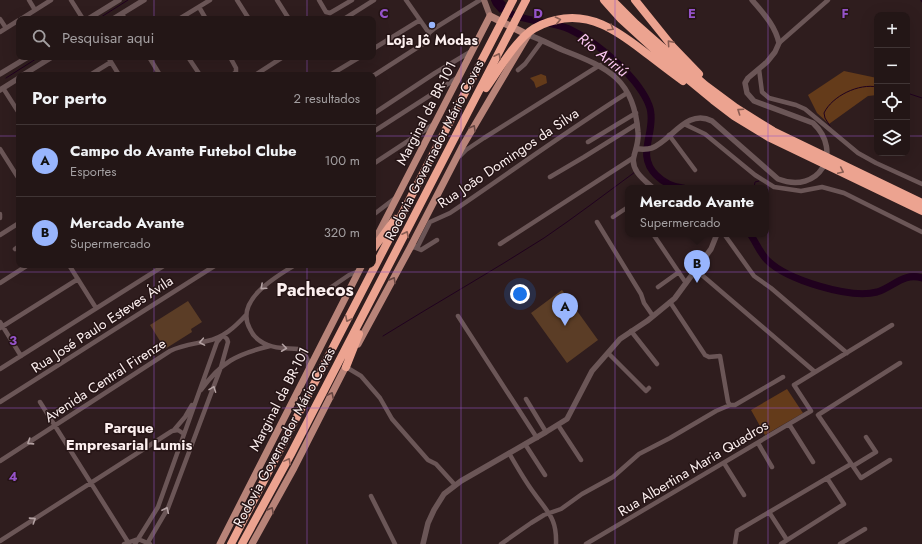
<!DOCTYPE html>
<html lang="pt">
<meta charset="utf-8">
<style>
body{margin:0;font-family:Jost,sans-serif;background:#2f2323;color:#f1f3f6}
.controls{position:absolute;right:12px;top:12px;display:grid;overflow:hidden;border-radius:8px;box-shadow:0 4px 16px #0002}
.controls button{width:36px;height:36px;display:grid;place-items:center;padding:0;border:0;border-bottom:1px solid #403535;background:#231616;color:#f1f3f6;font:20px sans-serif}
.you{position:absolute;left:520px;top:294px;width:14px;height:14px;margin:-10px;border:3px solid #fff;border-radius:50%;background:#1a73e8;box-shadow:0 0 0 6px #1a73e833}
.badge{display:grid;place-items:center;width:26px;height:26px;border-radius:50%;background:#98b5fd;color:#111;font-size:13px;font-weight:700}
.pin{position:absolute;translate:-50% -33px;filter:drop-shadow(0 1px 2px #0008)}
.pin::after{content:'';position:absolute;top:21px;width:14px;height:12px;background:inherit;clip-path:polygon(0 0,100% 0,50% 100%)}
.popup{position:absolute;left:625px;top:185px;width:144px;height:52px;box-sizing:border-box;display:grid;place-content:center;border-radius:8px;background:#231616;filter:drop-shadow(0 1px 3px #0005);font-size:13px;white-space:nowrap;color:#a39fa1}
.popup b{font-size:15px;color:#f1f3f6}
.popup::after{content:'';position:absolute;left:50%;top:100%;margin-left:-8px;border:8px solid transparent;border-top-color:#231616}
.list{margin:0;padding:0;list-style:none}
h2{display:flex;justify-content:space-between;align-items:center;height:52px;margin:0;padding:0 16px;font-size:17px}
h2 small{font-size:13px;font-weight:400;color:#a39fa1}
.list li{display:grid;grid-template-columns:26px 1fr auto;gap:12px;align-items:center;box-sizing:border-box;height:72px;padding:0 16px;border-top:1px solid #403535}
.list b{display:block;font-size:15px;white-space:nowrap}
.list p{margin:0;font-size:13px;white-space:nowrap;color:#a39fa1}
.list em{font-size:13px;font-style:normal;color:#a39fa1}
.icon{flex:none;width:22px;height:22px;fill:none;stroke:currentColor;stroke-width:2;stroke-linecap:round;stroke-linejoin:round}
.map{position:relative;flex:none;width:922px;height:544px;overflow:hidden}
.search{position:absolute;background:#231616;box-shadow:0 4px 16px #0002;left:16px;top:16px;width:360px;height:44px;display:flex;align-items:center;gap:10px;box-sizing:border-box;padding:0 14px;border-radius:8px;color:#a39fa1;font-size:15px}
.panel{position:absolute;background:#231616;box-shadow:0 4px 16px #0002;left:16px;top:72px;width:360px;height:196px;border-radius:8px}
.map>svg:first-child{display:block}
.green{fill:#5b3d26}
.forest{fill:#643b1a}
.water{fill:#20011e}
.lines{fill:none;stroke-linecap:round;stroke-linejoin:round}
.stream{stroke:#20011e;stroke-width:1}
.river{stroke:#20011e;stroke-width:7}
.minor{stroke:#6b5657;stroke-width:4.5}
.tertiary{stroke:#6b5657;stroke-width:5.5}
.secondary{stroke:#926d68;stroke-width:6}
.primary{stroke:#b88479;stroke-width:7}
.motorway{stroke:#eca390;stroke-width:8}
.oneway{stroke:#885c52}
.oneway2{stroke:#674642}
.oneway3{stroke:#b4a2a3}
.grid{fill:none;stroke:#9553c9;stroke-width:1;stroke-opacity:0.55}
.poi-dot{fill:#98b5fd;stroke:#251415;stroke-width:1.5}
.labels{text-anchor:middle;stroke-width:3;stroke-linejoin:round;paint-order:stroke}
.poi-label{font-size:14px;font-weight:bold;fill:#fcefef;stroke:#251415}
.street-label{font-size:14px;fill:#fcefef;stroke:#251415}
.water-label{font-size:15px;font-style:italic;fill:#fec9f6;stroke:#251415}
.neighbourhood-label{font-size:15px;font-weight:bold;fill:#fcefef;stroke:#251415}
.district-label{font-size:18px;font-weight:bold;fill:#fcefef;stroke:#251415}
.grid-label{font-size:13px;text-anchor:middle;font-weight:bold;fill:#9553c9;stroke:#251415;stroke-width:3;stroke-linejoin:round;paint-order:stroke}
</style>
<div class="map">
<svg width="922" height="544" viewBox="0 0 922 544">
<rect width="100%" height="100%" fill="#2f1d1e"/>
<path class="green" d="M562,290L598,340L567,363L531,313Z
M188,301L202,322L191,329L192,332L165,349L150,325Z"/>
<path class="forest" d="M844,71L877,78V95L868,96L829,124L817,113L808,95Z
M541,74L546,76L547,83L536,88L534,82L530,78Z
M787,389L803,413L765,435L751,410Z"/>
<path class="water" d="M491,0H503L506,3L500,13L493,5Z"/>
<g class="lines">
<path class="stream" d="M921,0L922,2
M98,19L128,0
M6,78L39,57
M907,93L922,98
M830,126L825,118L824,113C832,96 859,83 877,87
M754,188L755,182L759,181
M383,336C436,303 491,272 544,238C575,217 605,194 635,172"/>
<path class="river" d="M495,0C508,23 547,19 569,29C594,41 618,61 635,82C642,91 651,104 651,115C653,137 637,156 656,175C664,183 672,187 683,188
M750,234C756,242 760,253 767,260C787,280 850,299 877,292C893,287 904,272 922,278"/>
<path class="minor" d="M29,0L35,10
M71,0L83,19
M237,0L249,19
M277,0L289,19
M319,0L326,12L330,13L352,0
M406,0L420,20
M199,7L206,19
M122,14L125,19
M0,19L6,28
M21,19L51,0
M179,19L210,0
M344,19L374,0
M0,32L19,20
M779,43L828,0
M373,49L420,20L429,33L435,28L480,0
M108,57L119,75
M149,57L160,75
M188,57L200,75
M230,57L236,68V72L232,75
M759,69L762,92L769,98L796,105L805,109L858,153L876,163L922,184
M518,70L525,64L542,41
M90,75L111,62
M255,75L283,57
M330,75L360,57
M373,76L426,42L429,33
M3,88L19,113
M373,114L435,73L470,52
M684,124L705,134L755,175L774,187L801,191L822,187L844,193L922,232
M373,132L457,78
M669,135L695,170
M588,142L636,113
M0,149L19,179
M460,156L466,150L484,138L600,65
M373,164L434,124
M550,177L584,157L637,124
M0,214V218
M373,215L394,199
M613,217L628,207
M597,222L641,294L644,303L653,316
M653,234L686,283
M724,234L754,276L771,288L847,353
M0,235L19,223
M500,244L633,158
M410,248L418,246L430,222L450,213C509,173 567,131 627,93
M416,248L421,250L437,240
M15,249L19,246
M69,265L96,308
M295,265C275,277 234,301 250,329C253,336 260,342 268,345C277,349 288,348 298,349C306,353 309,358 308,367
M696,270L815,372
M0,283L28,265
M658,287L679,272
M330,288L349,275L359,271
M670,302L705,355L709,357L720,356L728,402L730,405H735L783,377
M458,316L537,438
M0,322L21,356
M0,328L78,279
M631,331L657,364
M608,353L646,391L649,388
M346,367L361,376L380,398L392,419L428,460L436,464L455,485
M0,369L165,265
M201,390C221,362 237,354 270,346
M526,399L546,432
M0,402L216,265
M40,402L128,542
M789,424L813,462
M558,425L581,460
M174,430L185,417L192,405
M758,443L772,467
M525,444L545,475
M509,453C517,467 525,481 534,493C548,513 557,518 556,544
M890,460L861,478L818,415L900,363
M0,461L170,351C182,345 194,344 207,341C223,338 235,327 246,315
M724,463L744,495
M853,466L876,452L866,437
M371,496L395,544
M769,512L787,540
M0,541L172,431L178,430L184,434
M124,544L138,539L150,544
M135,544L158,507L217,342L223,335L227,339L228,342L221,367L168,508L147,544
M501,544L531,523L544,515L561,509L582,494L613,477L639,454L670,438L716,411L730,405
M586,544L811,411L794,385L892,325
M735,544L737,531L851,464
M781,544L844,504L827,478
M840,544L865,529"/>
<path class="tertiary" d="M88,19L119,0
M113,19L144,0
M528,35C541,39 553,46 565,51C609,68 634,80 638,132C639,141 636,148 634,156C630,170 644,180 653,188
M0,74L28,57
M23,75L52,57
M0,90L19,78
M636,149C641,149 647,150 652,148C672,140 687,108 712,121L778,179C819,195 844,152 813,123L754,101L747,93L745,83L748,78L767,62L775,52L779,43C775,25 763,13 752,0
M423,544L428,523L434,510L444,494L461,481L546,432L567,419L592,371L620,339L647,321L675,298L711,249L717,234"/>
<path class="secondary" d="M484,0L490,16"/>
<path class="primary" d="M358,344L410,248L462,147L496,89L528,35L490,16L373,244
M220,544L362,265
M252,544L294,468L348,362"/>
<path class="motorway" d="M604,0L621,19L679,72L713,100L734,116L770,138L922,211
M612,0L636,24L705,85L736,108L773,131L922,203
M635,0L672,46L699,74
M486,88C499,70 512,46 529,32C537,26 547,22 556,20C590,12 616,30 642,50C655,60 669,71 683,81
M373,249L395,219
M346,367L359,334
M231,544L513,0
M242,544L291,454L526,0"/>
</g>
<defs><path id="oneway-chevron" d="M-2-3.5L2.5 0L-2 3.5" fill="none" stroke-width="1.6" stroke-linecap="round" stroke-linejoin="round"/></defs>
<g class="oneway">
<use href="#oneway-chevron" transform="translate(558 20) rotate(-12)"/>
<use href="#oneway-chevron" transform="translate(611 28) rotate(30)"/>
<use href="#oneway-chevron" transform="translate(670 43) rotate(-131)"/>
<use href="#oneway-chevron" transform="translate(498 56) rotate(-63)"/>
<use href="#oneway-chevron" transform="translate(740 111) rotate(-146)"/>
<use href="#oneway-chevron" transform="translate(841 171) rotate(25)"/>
<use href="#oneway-chevron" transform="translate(406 234) rotate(-63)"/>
<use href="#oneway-chevron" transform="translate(348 319) rotate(117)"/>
<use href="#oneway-chevron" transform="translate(288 461) rotate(-62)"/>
</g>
<g class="oneway2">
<use href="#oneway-chevron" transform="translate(473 128) rotate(-60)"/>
<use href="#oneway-chevron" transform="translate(393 280) rotate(-61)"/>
<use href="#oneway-chevron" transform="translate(331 395) rotate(-63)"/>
<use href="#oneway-chevron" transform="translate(271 510) rotate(-61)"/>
</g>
<g class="oneway3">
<use href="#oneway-chevron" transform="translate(263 287) rotate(138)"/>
<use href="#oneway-chevron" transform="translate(202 342) rotate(170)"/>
<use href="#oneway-chevron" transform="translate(284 348) rotate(7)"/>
<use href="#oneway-chevron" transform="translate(213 389) rotate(-69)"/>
<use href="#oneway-chevron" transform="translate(30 442) rotate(147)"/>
<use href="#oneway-chevron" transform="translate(166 510) rotate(-65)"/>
<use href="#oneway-chevron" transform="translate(33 520) rotate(-33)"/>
</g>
<path class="grid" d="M154,0V19M307,0V19M461,0V544M615,0V544M768,0V544M154,57V75M307,57V75M0,136H19M373,136H877M907,136H922M154,265V544M307,265V544M0,272H922M0,408H922"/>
<circle class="poi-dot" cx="432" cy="25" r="4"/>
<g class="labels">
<g class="poi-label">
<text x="432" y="45">Loja Jô Modas</text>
</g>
<g class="street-label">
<text transform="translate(426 113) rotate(-63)" y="5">Marginal da BR-101</text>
<text transform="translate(434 150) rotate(-63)" y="5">Rodovia Governador Mário Covas</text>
<text transform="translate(508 158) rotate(-34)" y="5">Rua João Domingos da Silva</text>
<text transform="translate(102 324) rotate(-33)" y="5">Rua José Paulo Esteves Ávila</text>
<text transform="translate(105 380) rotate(-33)" y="5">Avenida Central Firenze</text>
<text transform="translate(279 399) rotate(-63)" y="5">Marginal da BR-101</text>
<text transform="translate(284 437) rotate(-62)" y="5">Rodovia Governador Mário Covas</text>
<text transform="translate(693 468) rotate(-31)" y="5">Rua Albertina Maria Quadros</text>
</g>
<g class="water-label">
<text transform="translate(603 55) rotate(39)" y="5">Rio Aririú</text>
</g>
<g class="neighbourhood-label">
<text x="129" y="433">Parque<tspan x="129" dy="17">Empresarial Lumis</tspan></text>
</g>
<g class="district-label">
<text x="315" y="296">Pachecos</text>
</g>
</g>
<g class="grid-label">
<text x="384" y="18">C</text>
<text x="538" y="18">D</text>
<text x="692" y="18">E</text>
<text x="845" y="18">F</text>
<text x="13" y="345">3</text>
<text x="13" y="481">4</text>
</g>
</svg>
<div class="controls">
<button>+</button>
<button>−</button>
<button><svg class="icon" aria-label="locate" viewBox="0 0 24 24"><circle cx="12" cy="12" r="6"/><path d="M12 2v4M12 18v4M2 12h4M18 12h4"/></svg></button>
<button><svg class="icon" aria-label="layers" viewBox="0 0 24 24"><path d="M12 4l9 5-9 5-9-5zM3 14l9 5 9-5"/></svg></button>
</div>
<div class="you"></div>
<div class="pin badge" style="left:565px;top:326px">A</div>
<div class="pin badge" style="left:697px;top:283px">B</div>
<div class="popup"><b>Mercado Avante</b>Supermercado</div>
<div class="search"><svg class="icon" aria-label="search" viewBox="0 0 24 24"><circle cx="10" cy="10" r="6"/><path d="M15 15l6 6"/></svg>Pesquisar aqui</div>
<section class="panel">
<h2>Por perto<small>2 resultados</small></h2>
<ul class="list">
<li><span class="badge">A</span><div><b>Campo do Avante Futebol Clube</b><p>Esportes</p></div><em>100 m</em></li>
<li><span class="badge">B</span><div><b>Mercado Avante</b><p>Supermercado</p></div><em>320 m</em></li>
</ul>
</section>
</div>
